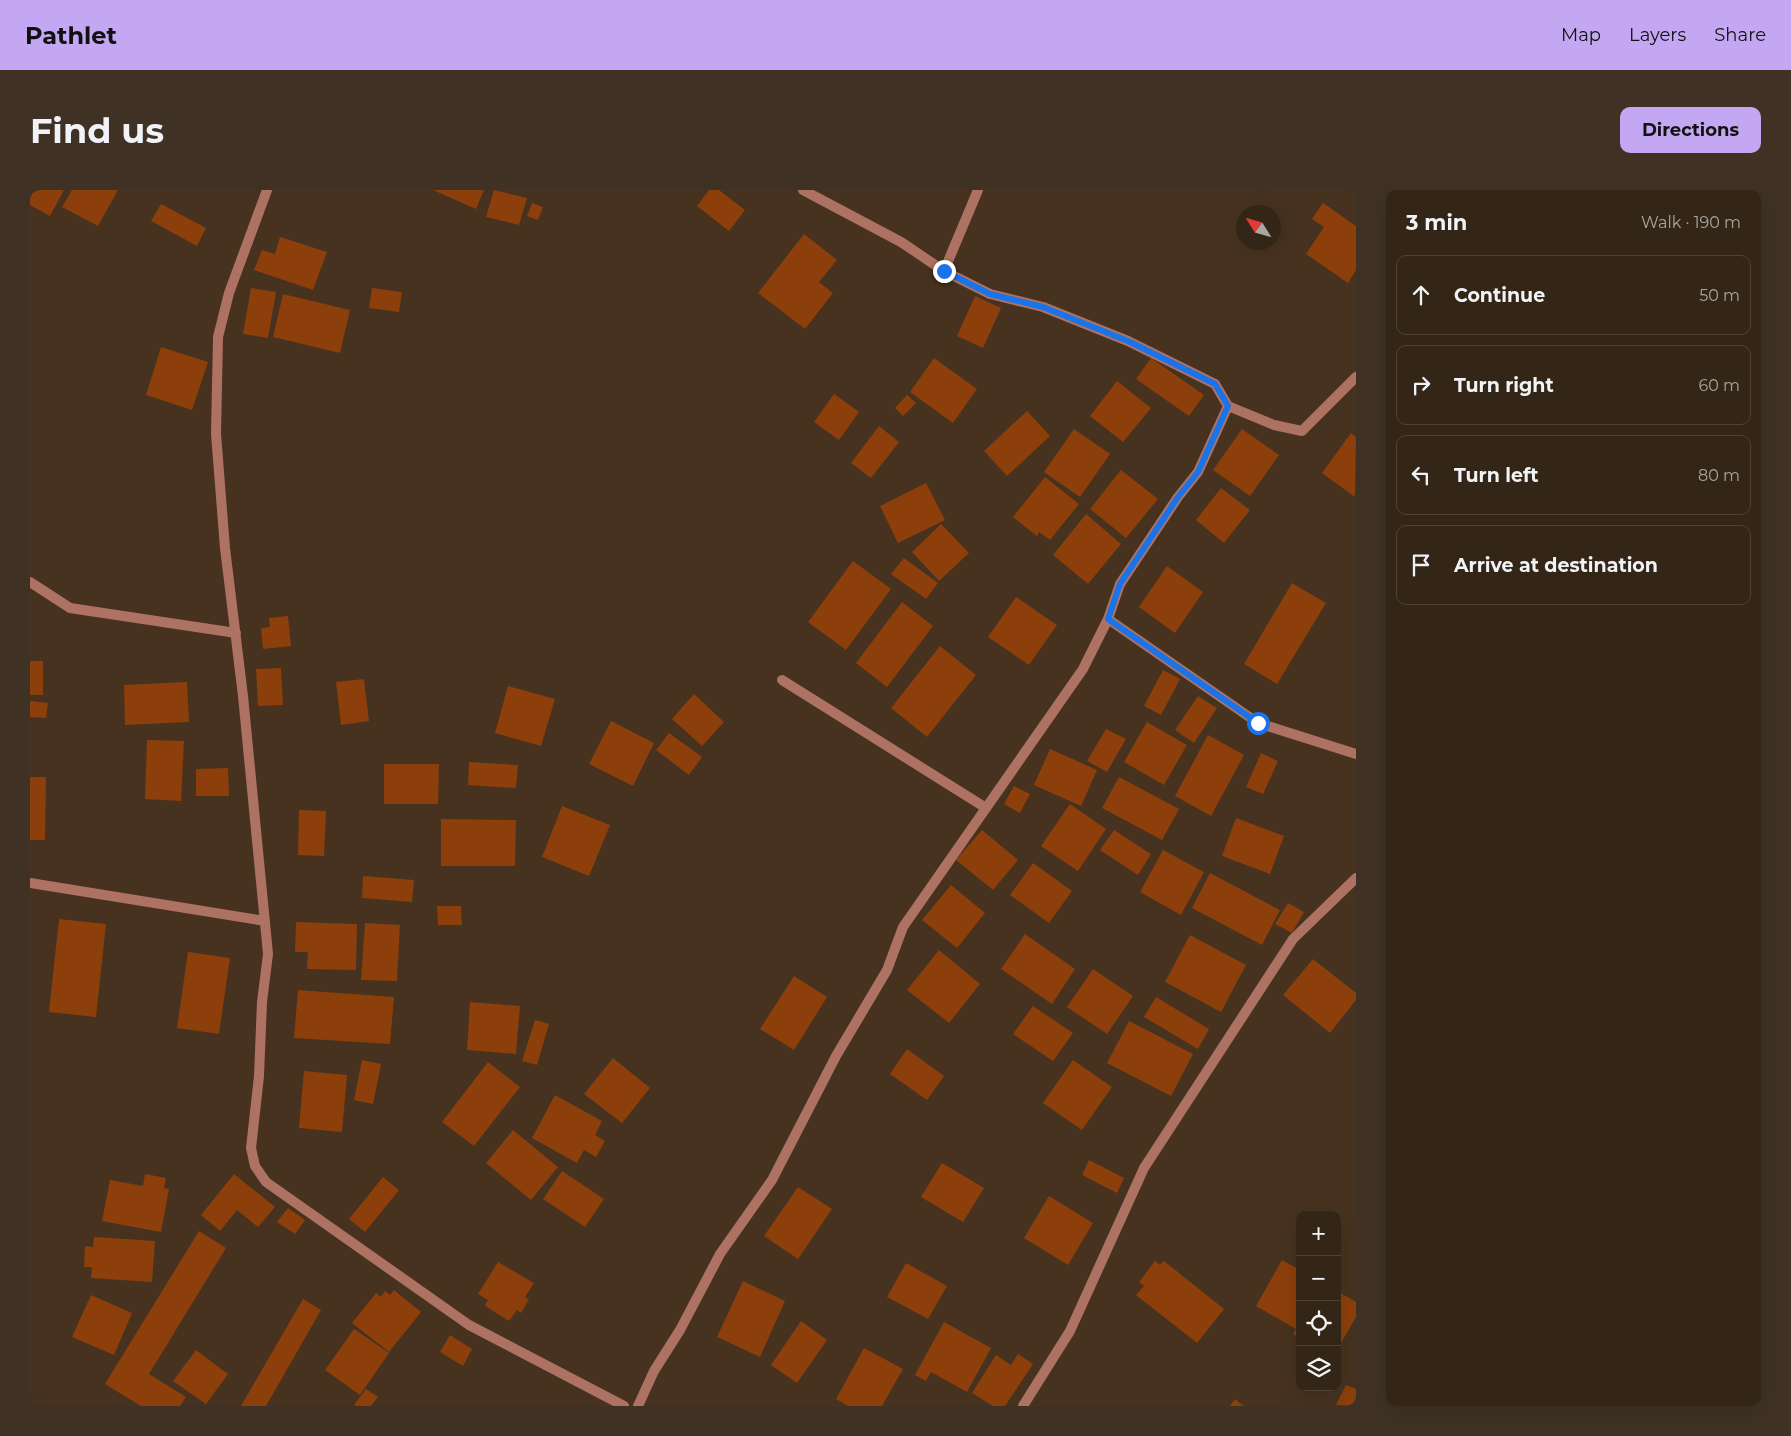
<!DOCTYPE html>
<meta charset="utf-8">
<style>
body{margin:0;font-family:Montserrat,sans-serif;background:#3f3224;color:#f1f3f6}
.controls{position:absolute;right:15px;bottom:15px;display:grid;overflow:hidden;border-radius:10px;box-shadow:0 5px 20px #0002}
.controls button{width:45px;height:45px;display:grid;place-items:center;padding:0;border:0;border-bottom:1px solid #4e4336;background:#342617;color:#f1f3f6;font:25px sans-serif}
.compass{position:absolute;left:1206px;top:15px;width:45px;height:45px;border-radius:50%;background:#342617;box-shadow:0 5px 20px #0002;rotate:307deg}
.stop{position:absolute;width:15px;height:15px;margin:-11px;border:4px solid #1a73e8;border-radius:50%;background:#fff}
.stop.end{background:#1a73e8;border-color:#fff;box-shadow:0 1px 5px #0008}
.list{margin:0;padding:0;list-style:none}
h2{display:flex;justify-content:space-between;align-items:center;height:65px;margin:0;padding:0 20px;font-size:21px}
h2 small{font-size:16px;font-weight:400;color:#a9a5a1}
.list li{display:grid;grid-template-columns:32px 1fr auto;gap:15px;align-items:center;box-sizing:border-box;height:80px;margin:0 10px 10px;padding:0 10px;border:1px solid #4e4336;border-radius:10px}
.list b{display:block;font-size:19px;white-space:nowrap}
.list em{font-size:16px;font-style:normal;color:#a9a5a1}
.icon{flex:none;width:28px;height:28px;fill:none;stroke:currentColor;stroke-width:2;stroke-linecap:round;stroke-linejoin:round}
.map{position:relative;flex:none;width:1326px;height:1216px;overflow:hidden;border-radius:10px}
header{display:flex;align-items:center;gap:30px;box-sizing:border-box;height:70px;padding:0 25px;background:#c3a7f2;color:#111}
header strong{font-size:24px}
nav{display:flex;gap:28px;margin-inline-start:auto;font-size:18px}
.intro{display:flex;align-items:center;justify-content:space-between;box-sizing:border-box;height:120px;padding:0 30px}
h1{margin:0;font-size:35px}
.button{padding:12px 22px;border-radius:10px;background:#c3a7f2;color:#111;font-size:18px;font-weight:700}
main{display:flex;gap:30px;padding:0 30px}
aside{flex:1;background:#342617;border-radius:10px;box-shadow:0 5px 20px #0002}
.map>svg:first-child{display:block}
.building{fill:#8c3f0b}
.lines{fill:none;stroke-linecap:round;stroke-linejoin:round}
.street{stroke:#ae7262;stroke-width:10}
.route{stroke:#1a73e8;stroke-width:6}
</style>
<header>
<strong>Pathlet</strong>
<nav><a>Map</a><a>Layers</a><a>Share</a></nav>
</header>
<div class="intro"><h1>Find us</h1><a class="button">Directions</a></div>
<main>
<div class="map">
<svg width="1326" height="1216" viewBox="0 0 1326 1216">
<rect width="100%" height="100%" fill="#46321f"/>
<path class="building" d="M0,0H34L20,26L0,15Z
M42,0H88L68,36L32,17Z
M403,0H454L446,19Z
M464,0L497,8L489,35L456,27Z
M679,0H689L715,20L699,41L667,16Z
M502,13L513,17L508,30L497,26Z
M1293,13L1326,36V80L1318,93L1276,64L1294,37L1282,29Z
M131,14L176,38L167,56L121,31Z
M774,44L807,70L789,92L803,103L775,139L728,103Z
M250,47L297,62L283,100L224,80L232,60L245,64Z
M221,98L246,102L238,148L213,144Z
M342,98L372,102L369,122L339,118Z
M253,104L320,120L310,163L243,147Z
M945,106L971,118L953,158L927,146Z
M131,157L178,172L162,220L116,205Z
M904,168L947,199L923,233L880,202Z
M1121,168L1174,205L1159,226L1106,189Z
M1087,191L1121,218L1093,252L1060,226Z
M804,204L829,222L809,250L784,232Z
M877,205L886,213L873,226L865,218Z
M997,221L1020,246L977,286L954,261Z
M849,236L869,252L841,288L821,273Z
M1044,239L1080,264L1050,307L1014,282Z
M1212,239L1249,265L1220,306L1183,280Z
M1321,243L1326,247L1325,307L1292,283Z
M1091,280L1128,309L1096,348L1060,319Z
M1015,287L1049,314L1020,350L1009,342L1007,346L983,327Z
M896,293L915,330L868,353L850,316Z
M1191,298L1220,320L1194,353L1166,330Z
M1056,324L1091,354L1058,394L1023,365Z
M911,334L939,363L909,391L882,362Z
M874,368L908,393L896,409L861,384Z
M823,371L861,399L816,460L778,432Z
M1137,376L1173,402L1145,443L1109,417Z
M1262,393L1296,413L1247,494L1214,474Z
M986,407L1027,435L999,475L958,447Z
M872,412L903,436L857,497L826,473Z
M258,426L261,456L233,459L231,438L240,437L239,428Z
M910,456L946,485L897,547L861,518Z
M0,471H13V505H0Z
M251,478L253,515L228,516L226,479Z
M1133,480L1150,489L1131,525L1114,516Z
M334,489L339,531L311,535L306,492Z
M157,492L159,532L95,535L94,495Z
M478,496L525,509L511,556L465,543Z
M664,504L694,532L672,556L642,529Z
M1168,506L1187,518L1164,553L1145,540Z
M0,511L18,513L16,528L0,527Z
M581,531L624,553L603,596L559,574Z
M1117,532L1157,555L1134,595L1094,572Z
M1076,539L1096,549L1077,582L1057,571Z
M639,543L672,567L659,585L626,560Z
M1178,545L1214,565L1181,626L1145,606Z
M117,550L154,551L151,611L115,609Z
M1020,559L1067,580L1051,616L1004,595Z
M1231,563L1248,571L1233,604L1216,597Z
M439,572L488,575L486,598L438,595Z
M354,574H409L408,614H354Z
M198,578L199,606H166V579Z
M0,587H16L15,650H0Z
M1089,587L1149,619L1132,650L1072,618Z
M984,596L1000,604L990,623L974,614Z
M1040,614L1076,639L1048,681L1011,656Z
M532,616L580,635L559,686L512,667Z
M269,620L296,621L294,666L268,665Z
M1206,628L1254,646L1240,684L1192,666Z
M411,629L486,630L485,676H411Z
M952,640L988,670L963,700L926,670Z
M1084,640L1121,664L1108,685L1070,660Z
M1133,660L1174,682L1151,725L1110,702Z
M1003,673L1042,701L1019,733L980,705Z
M1180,683L1250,720L1232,755L1162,718Z
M333,686L384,690L382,712L332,708Z
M921,695L955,723L927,758L892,730Z
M1258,713L1274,722L1262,743L1245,734Z
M407,716H431L432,735H408Z
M29,729L76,734L66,827L19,822Z
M266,732L327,734L326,780L277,779L278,762H265Z
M335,733L370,735L367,791L331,790Z
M995,744L1045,779L1022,814L971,779Z
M1160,745L1216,775L1191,822L1135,792Z
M909,760L950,794L919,833L877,800Z
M158,762L200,768L189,844L147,838Z
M1283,769L1326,803V810L1300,843L1253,805Z
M1063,779L1103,806L1077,844L1037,817Z
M764,786L797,807L764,860L730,839Z
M268,800L364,807L360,854L264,848Z
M1126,807L1179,839L1168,859L1114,827Z
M440,812L490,816L486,864L437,860Z
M1003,816L1043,843L1023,871L983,844Z
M505,830L519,834L507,875L492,871Z
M1099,831L1163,864L1141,906L1077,873Z
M877,859L914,886L897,910L860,884Z
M583,868L620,898L592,933L554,904Z
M332,870L351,874L343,914L324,910Z
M1043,870L1082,897L1052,940L1013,913Z
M458,872L490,897L444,956L412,932Z
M274,881L317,885L312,942L269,938Z
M525,905L572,931L565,945L575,951L566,967L554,960L547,973L502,948Z
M483,940L528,977L501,1010L456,973Z
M1059,970L1094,988L1087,1003L1052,985Z
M912,973L954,998L933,1032L891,1007Z
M532,981L574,1009L555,1037L513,1009Z
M115,984L136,988L134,998L139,999L131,1042L72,1031L80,990L113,996Z
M204,984L245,1017L228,1037L207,1020L190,1041L171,1025Z
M353,987L369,1000L335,1042L319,1029Z
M768,997L802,1019L768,1069L734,1046Z
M1019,1006L1063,1033L1038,1075L994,1048Z
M258,1018L275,1030L265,1044L247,1032Z
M169,1041L196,1058L119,1184L156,1207L150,1216H111L75,1194Z
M64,1047L125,1051L122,1092L61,1088L62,1077H54L55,1056L63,1057Z
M1252,1070L1270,1080V1148L1263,1144L1266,1139L1226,1116Z
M1125,1071L1130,1075L1134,1071L1194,1119L1167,1153L1106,1105L1114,1096L1109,1092Z
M468,1072L504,1093L495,1107L499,1109L491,1123L487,1120L479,1131L455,1116L458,1110L448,1104Z
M876,1073L917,1096L898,1129L857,1107Z
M713,1091L755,1111L730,1167L687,1147Z
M364,1100L391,1122L359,1162L322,1133L346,1103L351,1107L355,1101L360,1105Z
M1307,1101L1326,1112V1127L1307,1160Z
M61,1105L102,1123L84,1165L42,1147Z
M273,1109L291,1120L236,1216H211Z
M771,1131L797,1150L767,1193L741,1175Z
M914,1132L961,1158L937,1202L901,1182L896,1191L885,1185Z
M324,1139L359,1163L330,1205L295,1180Z
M420,1145L442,1159L433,1176L410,1162Z
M834,1158L873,1179L852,1216H818L806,1209Z
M166,1160L198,1184L176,1214L143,1191Z
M988,1164L1003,1174L975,1216H963L942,1203L966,1165L981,1175Z
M1316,1195L1326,1199V1216L1306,1215Z
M336,1199L348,1207L341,1216H326L324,1215Z
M1205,1209L1214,1216H1200Z"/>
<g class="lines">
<path class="street" d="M237,0L199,103L188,147L186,244L195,358L213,506L238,764L232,812L229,886L221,958L225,976L236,992L439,1135L594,1216
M914,81L948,0
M1198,216L1244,235L1272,241L1326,187
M0,392L40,418L206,443
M1078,429L1228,533L1326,564
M752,490L956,618
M0,693L235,731
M608,1216L624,1181L650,1140L690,1064L742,990L806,866L857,780L873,737L1053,479L1078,429L1090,394L1148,307L1168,282L1198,216L1185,194L1098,151L1013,117L960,104L914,81L871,52L773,0
M993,1216L1040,1141L1114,978L1263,749L1326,688"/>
</g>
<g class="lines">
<path class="route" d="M914,81L960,104L1013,117L1098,151L1185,194L1198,216L1168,282L1148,307L1090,394L1078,429L1228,533"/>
</g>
</svg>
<div class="controls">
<button>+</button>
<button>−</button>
<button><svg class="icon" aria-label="locate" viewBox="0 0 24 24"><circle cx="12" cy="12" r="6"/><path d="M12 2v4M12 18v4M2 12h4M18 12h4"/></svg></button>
<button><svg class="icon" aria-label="layers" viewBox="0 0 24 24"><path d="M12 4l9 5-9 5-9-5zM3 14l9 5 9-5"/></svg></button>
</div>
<svg class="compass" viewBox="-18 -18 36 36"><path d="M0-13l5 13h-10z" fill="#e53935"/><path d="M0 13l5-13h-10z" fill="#a9a5a1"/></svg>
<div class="stop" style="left:1228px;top:533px"></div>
<div class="stop end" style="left:914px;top:81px"></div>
</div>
<aside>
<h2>3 min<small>Walk · 190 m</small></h2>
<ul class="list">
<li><svg class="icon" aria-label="ahead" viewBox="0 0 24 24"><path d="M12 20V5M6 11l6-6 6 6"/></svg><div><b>Continue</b></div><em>50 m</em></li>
<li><svg class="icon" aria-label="right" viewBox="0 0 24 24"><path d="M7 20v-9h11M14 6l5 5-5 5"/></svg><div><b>Turn right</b></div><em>60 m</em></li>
<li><svg class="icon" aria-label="left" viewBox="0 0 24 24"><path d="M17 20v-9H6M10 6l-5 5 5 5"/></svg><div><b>Turn left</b></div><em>80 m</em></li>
<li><svg class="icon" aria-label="arrive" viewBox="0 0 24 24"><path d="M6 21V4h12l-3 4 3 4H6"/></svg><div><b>Arrive at destination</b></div></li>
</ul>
</aside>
</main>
